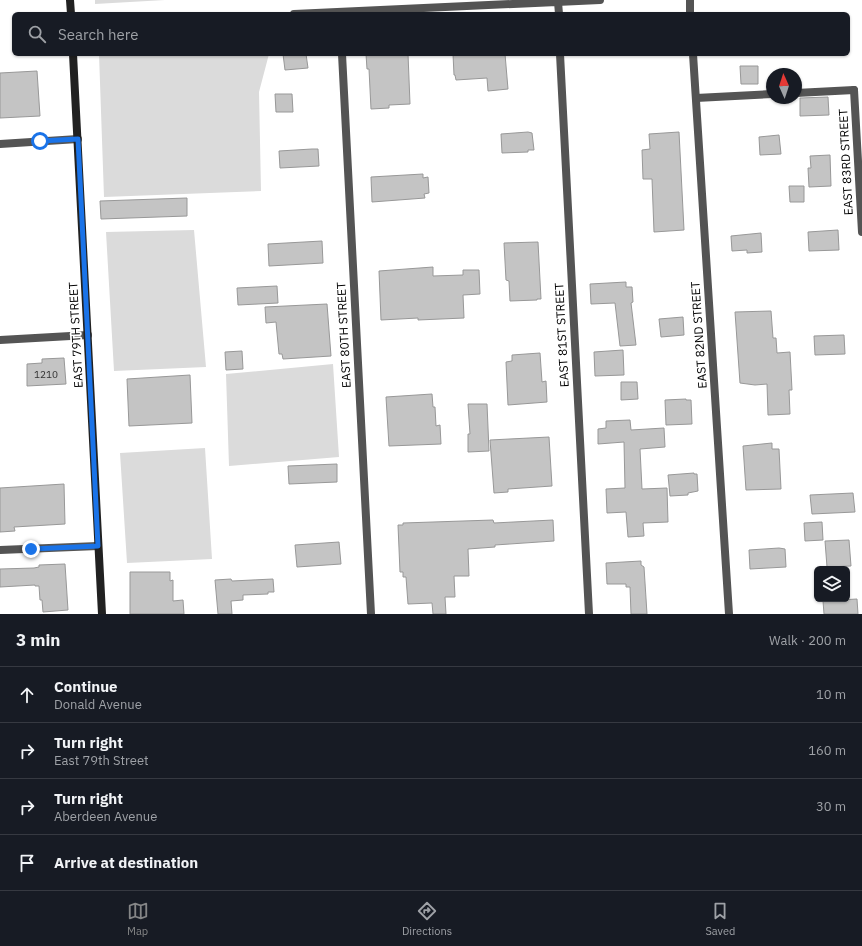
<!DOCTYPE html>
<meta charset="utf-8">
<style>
body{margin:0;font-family:"IBM Plex Sans",sans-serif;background:#242831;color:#f1f3f6}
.controls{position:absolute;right:12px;bottom:12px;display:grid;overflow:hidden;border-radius:6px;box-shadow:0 1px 3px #0004}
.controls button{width:36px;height:36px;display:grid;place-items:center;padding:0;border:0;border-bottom:1px solid #363941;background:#171b24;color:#f1f3f6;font:20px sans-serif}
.compass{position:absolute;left:766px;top:68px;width:36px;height:36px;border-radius:50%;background:#171b24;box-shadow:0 1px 3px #0004;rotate:357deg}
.stop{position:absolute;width:12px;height:12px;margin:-9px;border:3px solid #1a73e8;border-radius:50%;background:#fff}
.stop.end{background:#1a73e8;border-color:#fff;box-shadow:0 1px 4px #0008}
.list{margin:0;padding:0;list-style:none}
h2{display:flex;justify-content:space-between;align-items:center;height:52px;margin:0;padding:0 16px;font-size:17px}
h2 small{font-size:13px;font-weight:400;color:#9ea1a6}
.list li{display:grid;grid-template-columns:26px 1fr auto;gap:12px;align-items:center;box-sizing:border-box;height:56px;padding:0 16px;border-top:1px solid #363941}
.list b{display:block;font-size:15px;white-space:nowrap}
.list p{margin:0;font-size:13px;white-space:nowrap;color:#9ea1a6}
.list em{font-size:13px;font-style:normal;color:#9ea1a6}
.icon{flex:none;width:22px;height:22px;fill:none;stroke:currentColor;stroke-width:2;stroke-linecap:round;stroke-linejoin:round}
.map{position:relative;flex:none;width:862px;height:614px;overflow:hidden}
.search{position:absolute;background:#171b24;box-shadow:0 1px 3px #0004;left:12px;right:12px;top:12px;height:44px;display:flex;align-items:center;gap:10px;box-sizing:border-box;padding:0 14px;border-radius:6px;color:#9ea1a6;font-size:15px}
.sheet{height:276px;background:#171b24}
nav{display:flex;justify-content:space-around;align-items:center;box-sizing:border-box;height:56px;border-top:1px solid #363941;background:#171b24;font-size:11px;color:#9ea1a6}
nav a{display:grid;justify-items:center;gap:2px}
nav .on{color:#858687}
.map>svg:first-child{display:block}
.green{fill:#dbdbdb}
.building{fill:#c4c4c4;stroke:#989898}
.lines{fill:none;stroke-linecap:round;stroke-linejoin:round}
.service{stroke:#545454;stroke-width:8}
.minor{stroke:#545454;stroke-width:8}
.secondary{stroke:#212121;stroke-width:8}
.route{stroke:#1a73e8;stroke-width:5}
.labels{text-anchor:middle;stroke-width:3.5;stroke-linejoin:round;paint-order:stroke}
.number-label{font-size:10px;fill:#313131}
.street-label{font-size:12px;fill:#000;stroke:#fff}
</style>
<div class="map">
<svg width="862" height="614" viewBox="0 0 862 614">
<rect width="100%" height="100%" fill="#fff"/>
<path class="green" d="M95,0H165L95,4Z
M99,54H269L259,92L261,191L104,197Z
M194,230L206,367L114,371L106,232Z
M333,364L339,457L229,466L226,374Z
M205,448L212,559L127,563L120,453Z"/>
<path class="building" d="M283,54H306L308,68L285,70Z
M366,54H408L410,104L389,105V108L371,109L369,69H367Z
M453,54H505L508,89L488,91L487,78L456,80L455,75H454Z
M740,66H758V84H741Z
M37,71L40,116L0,118V73Z
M275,94H292L293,112H276Z
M828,97L829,115L800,116V98Z
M528,132L532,133L534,150H528V152L502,153L501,134Z
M679,132L684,230L654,232L652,179H643L642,150L650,149L649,134Z
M779,135L781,154L760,155L759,137Z
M312,149H318L319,166L280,168L279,151Z
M830,155L831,186L809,187L808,168H811L810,156Z
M423,174V178L428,177L429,193L424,194L425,198L372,202L371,177Z
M789,186H804V202H790Z
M187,198V216L101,219L100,201Z
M838,230L839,250L809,251L808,232Z
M761,233L762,252L747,253V250L732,251L731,236Z
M322,241L323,263L269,266L268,244Z
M538,242L541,299H537V300L510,301L509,281L506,280L504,243Z
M433,267V276L463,275V270H479L480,294L463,295L464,318L418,320V318L381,320L379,271Z
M626,282V287H632L633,302L631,303L636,345L620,346L615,303L591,304L590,284Z
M277,286L278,303L238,305L237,288Z
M327,304L331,356L283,359L282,354H279L276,322L266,323L265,307Z
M771,311L773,338H776L777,353L790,352L792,390H789L790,414L768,415L767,384L755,385L740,383L735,312Z
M683,317L684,335L661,337L659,319Z
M844,335L845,354L815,355L814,336Z
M623,350L624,375L595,376L594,352Z
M242,351L243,369L226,370L225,352Z
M540,353L542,382L546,381L547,402L508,405L506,362L512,361V355Z
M64,358L66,384L27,386V364L42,363V359Z
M190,375L192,423L129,426L127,379Z
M621,382H637L638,399L621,400Z
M432,394L433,407H435L436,426L440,425L441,444L389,446L386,397Z
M686,399V400H691L692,424L666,425L665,400Z
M468,404H487L489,451L468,452V434H470Z
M630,420L631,430L664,428L665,447L640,449L642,489L667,488L668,522L643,523L644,536L628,537L626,512L607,513L606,489L625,488L624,442L598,444V429L606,428V421Z
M549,437L552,486L508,489V492L494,493L490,440Z
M772,443V449H779L781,489L746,490L743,446Z
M337,464V482L289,484L288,466Z
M694,473V474H697L698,491L688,493V495L670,496L668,475Z
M64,484L65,524L14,527L15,531L0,532V488Z
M853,493L855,512L812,514L810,495Z
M493,520L494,523L553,520L554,541L495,545V547L468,549L469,576H454L455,597H445L446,614H433L432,603L408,604L406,577H403V572H400L398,525H403V523Z
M822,522L823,540L805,541L804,523Z
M849,540L851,566L827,567L825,541Z
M339,542L341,564L297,567L295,545Z
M779,548L785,549L786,567L750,569L749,550Z
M641,561V565L644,567L647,614H631L630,587H626V584H607L606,563Z
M65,564L68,610L43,612L42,600H40L39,586H35V585L0,587V569L34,568L39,567V565Z
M130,572H170V581L173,580V601L183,600L184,614H130Z
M231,579L232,581L273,579L274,592H268V594L243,595V600L231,601L232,614H218L215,580Z
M857,599L858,614H824L823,601Z"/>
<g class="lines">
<path class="service" d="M796,93L854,90
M696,98L772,94"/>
<path class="minor" d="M690,0V14
M558,2L559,14
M294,14L600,0
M342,54L371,614
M560,54L589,614
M693,54L729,614
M854,90L862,232
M0,144L78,139
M0,340L88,335
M0,550L98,546"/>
<path class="secondary" d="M70,0L71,14
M73,54L102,614"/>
</g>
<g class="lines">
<path class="route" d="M31,549L98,546L78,139L40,141"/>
</g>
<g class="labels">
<g class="number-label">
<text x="46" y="378">1210</text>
</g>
<g class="street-label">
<text transform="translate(846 162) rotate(-93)" y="4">EAST 83RD STREET</text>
<text transform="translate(76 335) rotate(-93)" y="4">EAST 79TH STREET</text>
<text transform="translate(344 335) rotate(-93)" y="4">EAST 80TH STREET</text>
<text transform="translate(562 335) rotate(-93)" y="4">EAST 81ST STREET</text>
<text transform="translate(699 335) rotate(-94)" y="4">EAST 82ND STREET</text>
</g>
</g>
</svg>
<div class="controls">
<button><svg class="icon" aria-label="layers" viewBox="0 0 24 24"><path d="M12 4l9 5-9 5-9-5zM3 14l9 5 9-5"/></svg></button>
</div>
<svg class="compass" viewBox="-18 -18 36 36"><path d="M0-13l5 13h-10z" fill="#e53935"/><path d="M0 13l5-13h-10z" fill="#9ea1a6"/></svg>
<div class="stop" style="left:40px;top:141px"></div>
<div class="stop end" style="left:31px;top:549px"></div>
<div class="search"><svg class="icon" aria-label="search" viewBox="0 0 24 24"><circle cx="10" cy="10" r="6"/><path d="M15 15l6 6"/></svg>Search here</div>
</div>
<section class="sheet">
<h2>3 min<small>Walk · 200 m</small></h2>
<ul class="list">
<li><svg class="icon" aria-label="ahead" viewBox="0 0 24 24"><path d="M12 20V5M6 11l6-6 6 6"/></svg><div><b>Continue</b><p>Donald Avenue</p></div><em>10 m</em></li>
<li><svg class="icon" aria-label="right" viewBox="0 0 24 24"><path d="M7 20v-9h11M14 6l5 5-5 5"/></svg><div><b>Turn right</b><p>East 79th Street</p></div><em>160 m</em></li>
<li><svg class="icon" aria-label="right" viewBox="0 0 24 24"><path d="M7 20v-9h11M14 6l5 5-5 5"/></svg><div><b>Turn right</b><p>Aberdeen Avenue</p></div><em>30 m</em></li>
<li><svg class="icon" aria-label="arrive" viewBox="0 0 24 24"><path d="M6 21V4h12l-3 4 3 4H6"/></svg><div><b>Arrive at destination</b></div></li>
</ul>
</section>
<nav>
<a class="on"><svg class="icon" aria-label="map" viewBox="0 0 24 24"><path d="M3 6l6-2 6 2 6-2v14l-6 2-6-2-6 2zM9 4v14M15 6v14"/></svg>Map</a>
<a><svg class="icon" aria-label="directions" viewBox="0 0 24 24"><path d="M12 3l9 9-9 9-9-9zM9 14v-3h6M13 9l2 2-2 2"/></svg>Directions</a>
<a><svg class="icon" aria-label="saved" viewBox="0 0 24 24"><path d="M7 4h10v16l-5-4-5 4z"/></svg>Saved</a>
</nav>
